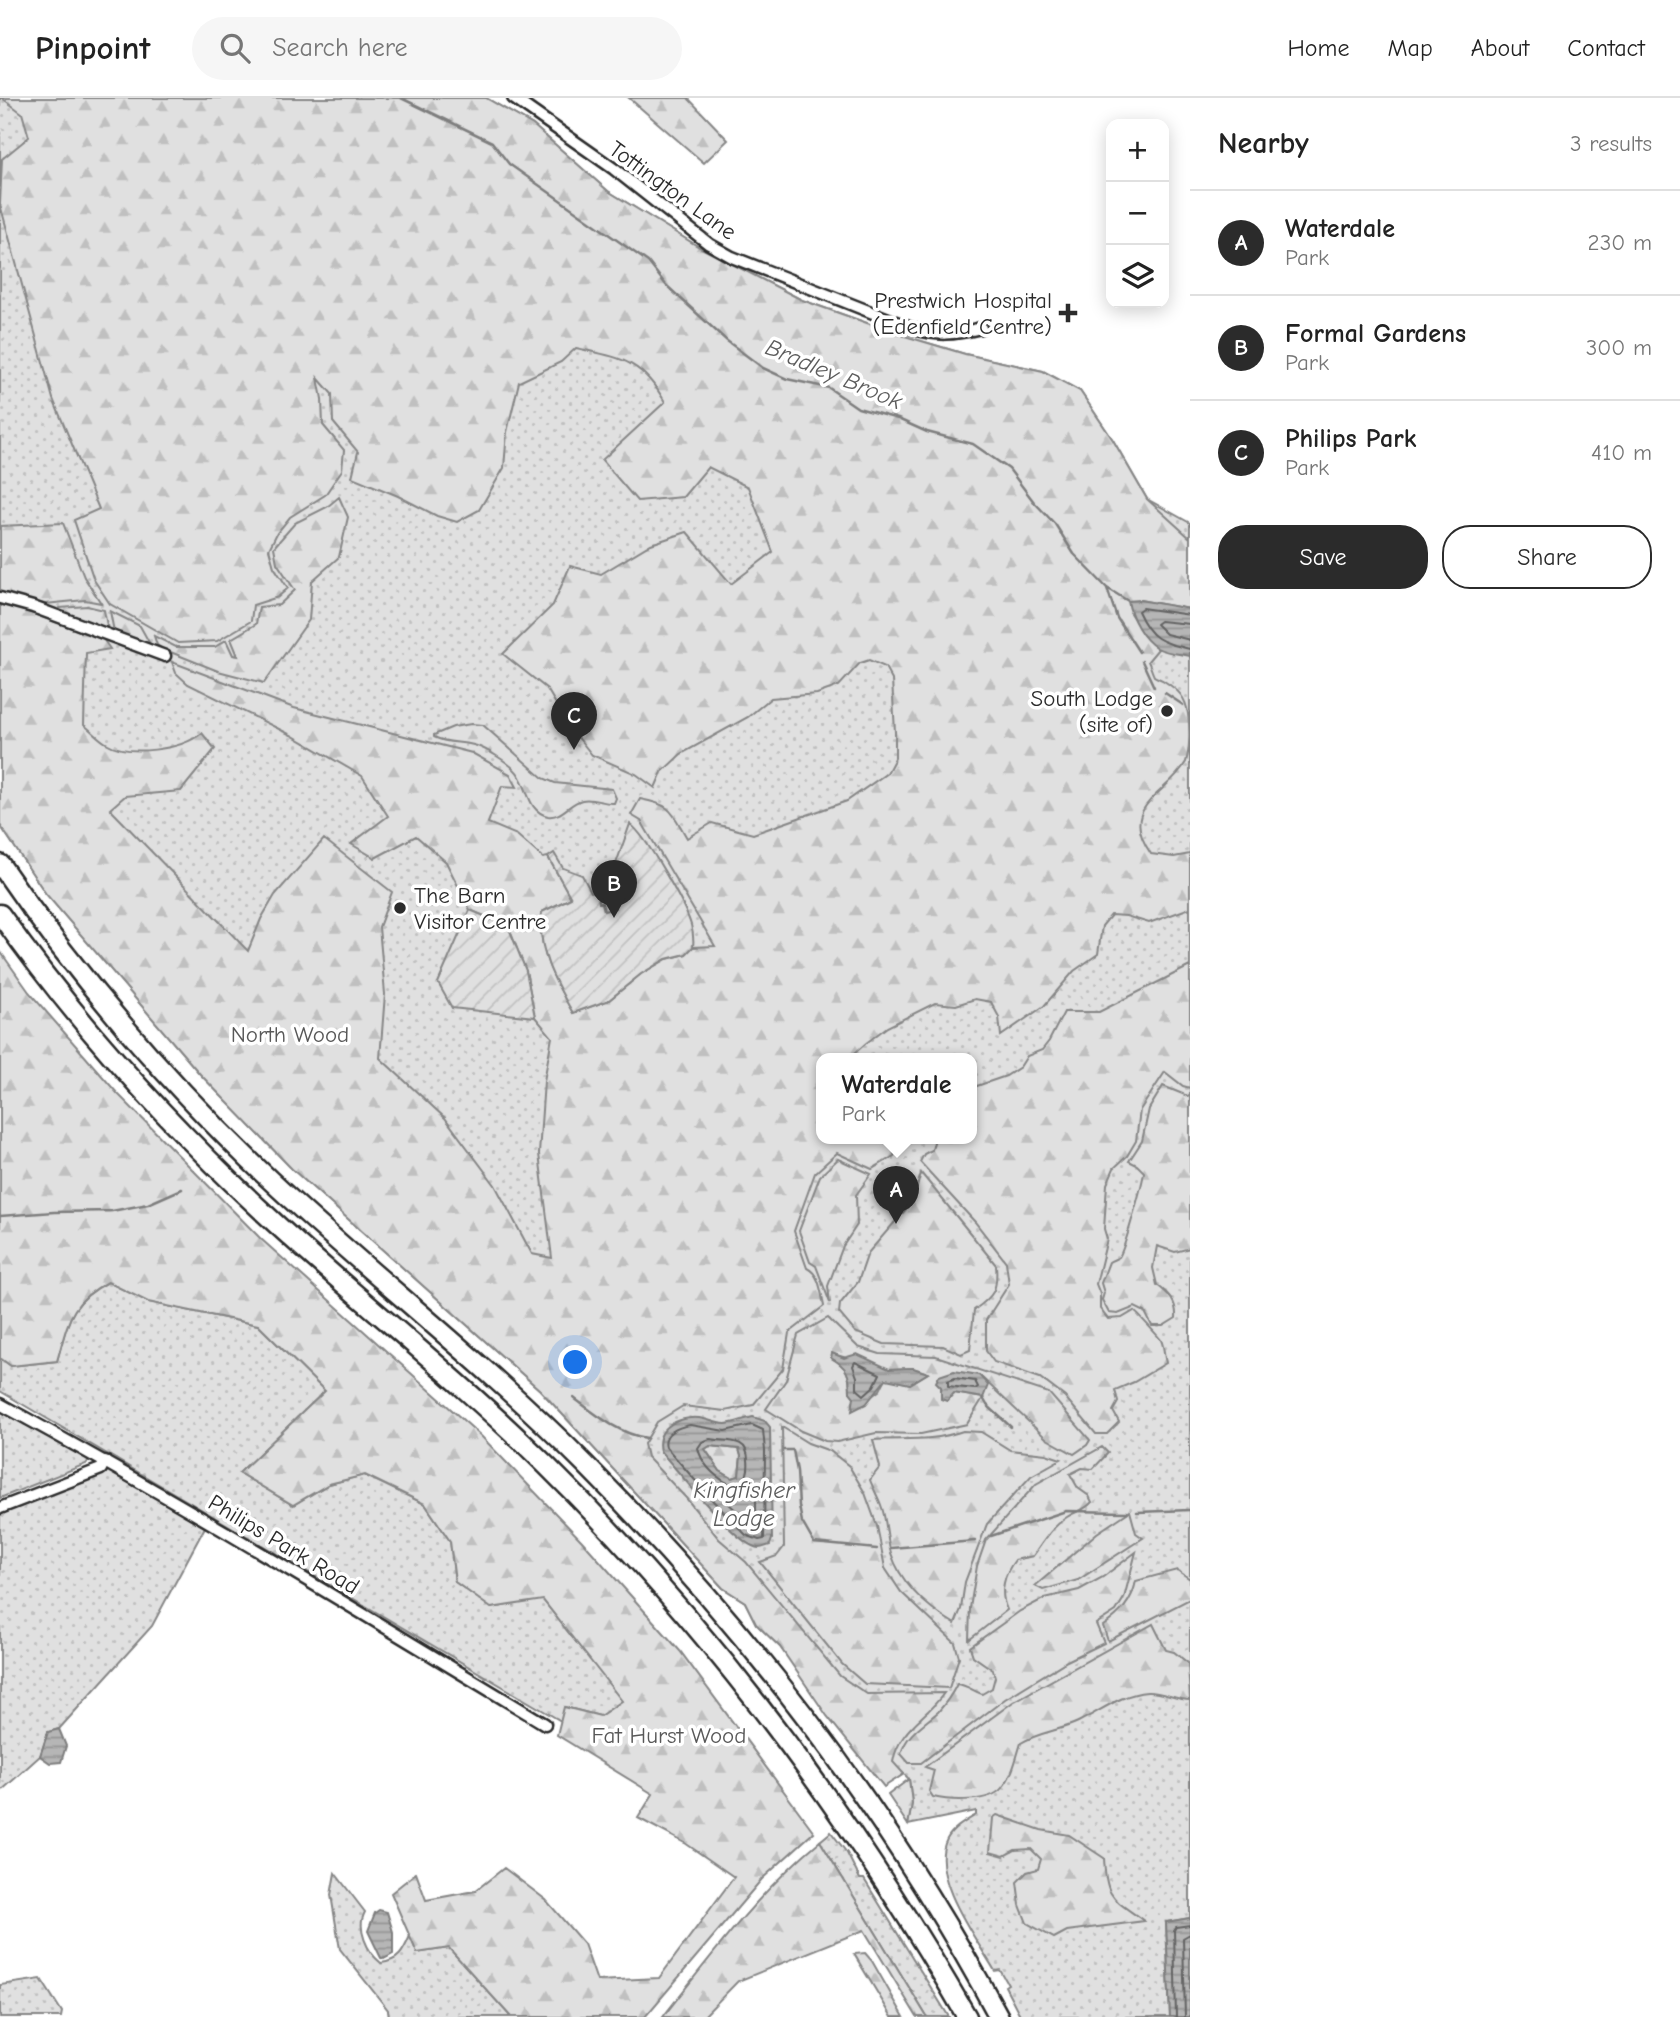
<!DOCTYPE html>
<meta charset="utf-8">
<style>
body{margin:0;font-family:"Comic Neue",sans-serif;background:#f6f6f6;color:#222}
.controls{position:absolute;right:21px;top:21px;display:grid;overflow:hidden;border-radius:14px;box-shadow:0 4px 18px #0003}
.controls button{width:63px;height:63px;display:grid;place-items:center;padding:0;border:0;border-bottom:2px solid #e0e0e0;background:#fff;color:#222;font:35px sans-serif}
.you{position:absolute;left:576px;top:1265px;width:24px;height:24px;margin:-18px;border:5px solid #fff;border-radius:50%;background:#1a73e8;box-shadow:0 0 0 10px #1a73e833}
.badge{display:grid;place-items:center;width:46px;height:46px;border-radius:50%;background:#2b2b2b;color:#fff;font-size:23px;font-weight:700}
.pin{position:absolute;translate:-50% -58px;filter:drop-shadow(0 2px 4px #0008)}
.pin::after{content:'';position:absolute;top:37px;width:24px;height:21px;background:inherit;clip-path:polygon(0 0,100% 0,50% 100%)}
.popup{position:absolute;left:816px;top:955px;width:161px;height:91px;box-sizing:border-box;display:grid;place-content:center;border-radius:14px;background:#fff;filter:drop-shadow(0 2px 5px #0005);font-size:23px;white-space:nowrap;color:#767676}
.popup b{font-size:26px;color:#222}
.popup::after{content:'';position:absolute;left:50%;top:100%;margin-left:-14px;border:14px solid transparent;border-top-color:#fff}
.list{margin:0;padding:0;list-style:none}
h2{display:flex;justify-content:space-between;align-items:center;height:91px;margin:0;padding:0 28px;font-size:30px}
h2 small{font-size:23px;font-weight:400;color:#767676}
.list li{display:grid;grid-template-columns:46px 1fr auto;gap:21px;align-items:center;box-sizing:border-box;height:105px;padding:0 28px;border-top:2px solid #e0e0e0}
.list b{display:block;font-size:26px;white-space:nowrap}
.list p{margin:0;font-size:23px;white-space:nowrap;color:#767676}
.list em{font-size:23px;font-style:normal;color:#767676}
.actions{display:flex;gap:14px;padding:21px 28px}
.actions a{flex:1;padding:16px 0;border:2px solid #2b2b2b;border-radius:28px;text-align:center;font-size:24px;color:#2b2b2b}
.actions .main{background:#2b2b2b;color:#fff}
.icon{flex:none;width:38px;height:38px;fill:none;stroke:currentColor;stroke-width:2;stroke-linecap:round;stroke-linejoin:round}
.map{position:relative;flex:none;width:1190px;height:1919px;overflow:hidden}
header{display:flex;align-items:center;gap:42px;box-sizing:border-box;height:98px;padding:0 35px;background:#fff;border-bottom:2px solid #e0e0e0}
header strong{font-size:33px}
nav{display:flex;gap:38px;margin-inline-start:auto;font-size:24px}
.search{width:490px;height:63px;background:#f6f6f6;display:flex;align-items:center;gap:18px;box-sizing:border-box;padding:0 24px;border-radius:38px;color:#767676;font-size:26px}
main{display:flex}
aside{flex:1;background:#fff}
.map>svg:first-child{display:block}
.grass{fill:url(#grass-dots);stroke:#868686;stroke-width:2;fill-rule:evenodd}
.forest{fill:url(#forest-firs);stroke:#868686;stroke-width:2;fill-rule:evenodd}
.garden{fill:url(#garden-furrows);stroke:#868686;stroke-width:2}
.water{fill:url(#water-rules);stroke:#7e7e7e;stroke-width:2;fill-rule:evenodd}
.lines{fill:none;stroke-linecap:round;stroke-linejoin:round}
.shore{stroke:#636363;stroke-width:2}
.stream{stroke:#7e7e7e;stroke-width:2.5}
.minor-casing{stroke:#2b2b2b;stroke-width:15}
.motorway-casing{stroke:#2b2b2b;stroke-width:23}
.minor{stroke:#fff;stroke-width:10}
.motorway{stroke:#fff;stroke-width:18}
.poi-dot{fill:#2b2b2b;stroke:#fff;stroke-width:2.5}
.labels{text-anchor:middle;stroke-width:7;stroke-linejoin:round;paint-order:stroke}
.street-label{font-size:23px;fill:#2b2b2b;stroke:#fff}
.poi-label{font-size:23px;fill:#2b2b2b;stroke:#fff;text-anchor:end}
.park-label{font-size:23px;fill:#585858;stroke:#fff}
.water-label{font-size:24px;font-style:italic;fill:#5c5c5c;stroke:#fff}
</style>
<header>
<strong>Pinpoint</strong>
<div class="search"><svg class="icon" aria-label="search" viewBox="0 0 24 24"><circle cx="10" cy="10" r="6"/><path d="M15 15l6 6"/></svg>Search here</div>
<nav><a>Home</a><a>Map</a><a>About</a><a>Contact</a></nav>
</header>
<main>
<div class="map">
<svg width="1190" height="1919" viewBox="0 0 1190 1919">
<defs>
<pattern id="grass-dots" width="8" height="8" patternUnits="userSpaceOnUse" patternTransform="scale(1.75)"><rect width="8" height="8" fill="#e0e0e0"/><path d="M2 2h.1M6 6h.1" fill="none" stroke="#c0c0c0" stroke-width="1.8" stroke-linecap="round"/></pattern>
<pattern id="forest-firs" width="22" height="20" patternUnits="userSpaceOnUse" patternTransform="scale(1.75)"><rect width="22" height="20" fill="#e0e0e0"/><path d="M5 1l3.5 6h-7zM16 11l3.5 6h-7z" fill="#c0c0c0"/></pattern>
<pattern id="garden-furrows" width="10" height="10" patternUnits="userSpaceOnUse" patternTransform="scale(1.75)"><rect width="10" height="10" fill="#e0e0e0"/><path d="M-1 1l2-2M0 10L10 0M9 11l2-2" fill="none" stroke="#c0c0c0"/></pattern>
<pattern id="water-rules" width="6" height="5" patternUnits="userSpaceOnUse" patternTransform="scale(1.75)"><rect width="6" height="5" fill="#b6b6b6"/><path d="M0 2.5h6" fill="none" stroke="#949494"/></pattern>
</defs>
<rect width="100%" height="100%" fill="#fff"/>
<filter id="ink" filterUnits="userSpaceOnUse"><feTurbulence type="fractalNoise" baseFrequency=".0143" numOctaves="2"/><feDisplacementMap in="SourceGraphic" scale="14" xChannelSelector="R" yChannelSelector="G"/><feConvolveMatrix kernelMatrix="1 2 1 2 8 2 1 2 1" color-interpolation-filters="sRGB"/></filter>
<g filter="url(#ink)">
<path class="grass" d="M0,0H486L533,27L608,93L699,149L802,202L898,236L965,256L1043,273L1080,293L1113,342L1147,401L1190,425V1820L1166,1824L1170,1919H1021L1005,1888L1008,1886L1000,1872L995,1873C977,1842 928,1777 947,1741C953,1730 966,1723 976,1717V1713L908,1727L912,1705L909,1681L799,1574L780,1549L756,1526L745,1504L723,1490L540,1292L292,1071L200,976L46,796L0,727ZM821,960H971V1040H821Z
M108,1184L149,1204L258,1227L325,1293L239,1375L293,1407L329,1386L364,1377L425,1406L450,1443L455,1484L492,1510L542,1501L623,1603L600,1618L565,1609L561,1623L0,1293V1260L11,1268L57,1263C68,1224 69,1204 108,1184Z
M0,1312L85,1356L89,1362L86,1366L0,1400Z
M112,1371L205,1429L152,1528L59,1631L48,1634L40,1658L0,1694V1415Z
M831,1734L847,1755L860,1781H864L949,1919H927L820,1743Z
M335,1775L365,1814C356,1830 367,1854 381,1865C399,1863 403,1854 410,1838L417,1855L449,1850L511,1919H389L388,1912L340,1851L331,1797Z
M41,1881L62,1914L61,1919H0V1887Z"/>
<path class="forest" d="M2,0H486L533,27L608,93L699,149L802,202L898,236L965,256L1043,273L1080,293L1113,342L1147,401L1190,440V511L1140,502L1130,515L1145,538L1158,551L1148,563C1150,567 1152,574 1154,578C1157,580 1161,581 1164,583C1178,592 1186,599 1188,616C1190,630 1190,651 1186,664C1166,699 1117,707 1151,756L1174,759L1190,756V810L1149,825L1126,818L1111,817L1102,828L1098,856L1074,873L1044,908L1001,938L999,919L991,904L975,901L956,907L935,905L887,929L865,946L855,955L854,960H821V1040H901L894,1058L872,1071L837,1055L815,1075L794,1133L807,1170C820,1176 821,1195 824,1208L789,1235L783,1271L753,1307L725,1313L683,1308L657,1324L644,1346L647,1359L686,1400L719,1441L746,1464L840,1578L867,1596L944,1595C926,1621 899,1630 893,1664L904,1676L884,1689L827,1618L780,1549L756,1526L745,1504L723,1490L540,1292L292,1071L200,976L46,796L0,727V504L103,541L110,551L86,555L84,627C91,632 98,640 106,645C129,659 181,652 202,635L215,651L181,693L125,698L110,711L248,853L261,821L275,797L324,741L392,794L379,829L385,896L380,960L445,1020L495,1087L532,1156L552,1160L539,1056L544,983L552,939L535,919L526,873L508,828L470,812L446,764L416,738L375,760L351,746L388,718L362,678L291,637L188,586L176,575L172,564L294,610L472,655L510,676L517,689L502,688L488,725L517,737L543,760L548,759L571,800L542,814C536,851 555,884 573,915L609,902L641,876L667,861L686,856L693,849L715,848L641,723L631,717L640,701C673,707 671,713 687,740L712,725L753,736L847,703L887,675L895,660V634L892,582L885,569L869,562L860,565L839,588L817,596L771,600L748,619L681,656L662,674L655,690L636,676L592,657L569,628L547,591L503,556L553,507L570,468L601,476L651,446L687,434L731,486L773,454L748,389L708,369L683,399L637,403L602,362L665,304C641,261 620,260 576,250L561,264L519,284L507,334L504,370L479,412L457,424L437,418L398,398L352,379L358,354L333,324L332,296L318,280L322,301L323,327L344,352L342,372L325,397L290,419L277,435L269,451L274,469L288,490L278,499L253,507L251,523L217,543L178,545L110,506L94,482L74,422L99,411L53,301L0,106L2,61L29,39L22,15Z
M629,0H688L728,42L704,65Z
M339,399L348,419L339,459L312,483L309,522L264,585L218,573L163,551L157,547L154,538L176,549H215L226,542L233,557L238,558L231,541L256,526L259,509L279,507L295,492L277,465L274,449L295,425L327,409Z
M63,425L84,479L101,505L85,502L45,506L0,496V428Z
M87,508L104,512L108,533L57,513L60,510Z
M110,513L140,528L150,546L114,534Z
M471,626L483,627L543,680L555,685L612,691L616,700L614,705C603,706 592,699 582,702C569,705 562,720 548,718C525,713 529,684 514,671C506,663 488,652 477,648C463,643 447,646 434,639V637L453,629Z
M0,853L29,894L117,995L261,1141L481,1338L582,1443L680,1553L814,1734L762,1781L645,1919H511L449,1850L417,1855L391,1795L416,1775L426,1802L475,1793L504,1770L546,1802L584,1846L597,1883L659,1880L734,1779L685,1745L638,1720L653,1696L557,1637L564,1609L600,1618L622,1603L543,1502L491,1510L455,1484L450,1443L425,1406L365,1377L329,1386L293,1407L239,1375L325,1293L258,1227L148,1204L108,1184C69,1204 68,1225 57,1263L11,1268L0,1260Z
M1190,868V990L1183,988L1165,974L1140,1012L1136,1043L1127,1058L1114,1070L1107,1086L1104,1131L1107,1141L1096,1186L1100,1196V1211L1108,1221L1122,1220L1134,1213C1137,1215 1159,1239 1161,1242C1164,1248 1164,1258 1166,1265L1134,1284L1115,1292L1118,1304L1113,1313L1119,1324L1107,1336H1096L1065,1299L1040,1280L994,1264L986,1253V1222L1009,1186L1006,1164L975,1124L920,1064L924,1056L932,1052L935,1040H971V990L1006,978L1020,969L1027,958L1042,952L1049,943L1064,914H1099Z
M1163,988L1190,999V1150L1175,1154L1157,1148L1153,1170L1157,1187C1169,1196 1177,1204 1176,1220L1163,1228H1152L1145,1214L1135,1209L1118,1216L1109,1215L1102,1202L1104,1195L1101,1185L1109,1164C1112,1162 1116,1161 1119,1159C1124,1153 1143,1084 1144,1074L1137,1067L1129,1063L1142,1043L1149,1011Z
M838,1061L871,1076L856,1097L857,1127L843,1148L828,1188L830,1205L816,1168L810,1164L799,1133L820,1078Z
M921,1075L996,1167C998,1192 994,1198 974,1212L970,1252L961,1256L943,1248L884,1246L855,1234L839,1215L840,1206L858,1184L868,1155L913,1103Z
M828,1220L858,1249L880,1256L936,1258L1049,1295L1090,1342L1087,1347L1074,1356L1047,1341L979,1277L954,1295L983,1300L967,1326L921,1336L876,1335L837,1344L825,1343L801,1333L766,1311L786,1282L798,1237ZM832,1256L889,1271L913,1270L928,1275L910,1286L886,1280L880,1292L853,1312L854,1299L850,1294C850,1276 847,1269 832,1260Z
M782,1329L808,1345L830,1353L849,1368L865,1395L877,1428L885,1470L901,1494L955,1545L959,1559L949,1590L865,1586L842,1566L760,1464L777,1458L784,1449Z
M963,1333L981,1334L1010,1352L1046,1356L1061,1361L1031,1378L987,1426L965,1484L961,1511L955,1526C928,1510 901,1486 891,1455C886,1439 887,1422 881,1407C878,1399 873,1390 870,1382L880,1369L873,1342C905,1340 931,1344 963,1333Z
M710,1348L739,1351L741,1358L739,1378L732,1380L720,1373L705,1351Z
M1102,1349L1108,1355L1093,1371L1082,1370L1070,1376L1078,1390L1089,1398L1092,1404C1083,1414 1077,1412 1067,1419C1052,1429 1043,1444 1033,1458L1015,1462C1004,1476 999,1494 1007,1512L969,1542L970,1510L977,1468L986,1442L1036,1386Z
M1130,1413L1136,1435L1143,1440L1078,1482L1043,1492L1035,1488L1097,1435Z
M1136,1454L1124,1500L1116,1513L1096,1526L1104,1545L1067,1563L1005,1601L921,1665H909L901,1656C906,1636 923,1627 938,1614C946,1605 952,1596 957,1586C967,1587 973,1593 982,1596L992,1590L995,1579L993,1572L973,1558L970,1549L1020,1513L1045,1500L1079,1492L1103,1479Z
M1177,1472L1190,1481V1501L1108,1543L1103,1528C1120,1516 1132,1504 1136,1483Z
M1153,1526L1166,1552L1174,1554L1188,1565L1190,1602C1176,1602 1161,1593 1147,1594C1121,1596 1101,1613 1078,1624C1059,1633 1039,1634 1021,1645C1016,1661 1013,1677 1002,1690C990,1705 950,1703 933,1699L929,1693L934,1672L925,1669L1013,1604Z
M909,1681L912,1706L908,1727L888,1697Z
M997,1717L1041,1732L1069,1737L1104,1760C1106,1802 1113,1800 1144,1823L1067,1833L1054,1840L1027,1825L1020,1807L1017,1784L1027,1774L1038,1771L1041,1761L1031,1751L1015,1752L1004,1758L990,1754L993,1720Z
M820,1743L927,1919H917L864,1832L738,1883L703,1919H663C710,1859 761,1791 820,1743Z
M865,1855L872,1863L904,1919H892L854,1856Z"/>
<path class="garden" d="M630,726C646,737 685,807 691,827C693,834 694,841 693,849L686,856L666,861L641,876L609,902L573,915C555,884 536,851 542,814L571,800L548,759L554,755L563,770L582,777L591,794L598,793L599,805H602L604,813L615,810L605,779L611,780Z
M470,812L508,828L526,873L535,919L452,910L438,885Z"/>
<path class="water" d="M1140,502L1190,511V558C1180,556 1166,555 1157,550C1142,541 1131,520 1128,503Z
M832,1255L844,1260L857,1256L889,1271L913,1270L928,1275L910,1286L886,1281L866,1306L852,1313L854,1299L850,1294C850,1276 847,1269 831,1260Z
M954,1273L979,1277L988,1287L983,1300L954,1295L947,1303L941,1301V1289L936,1284L939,1278Z
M753,1319L765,1323L770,1329L772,1441L770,1447C766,1448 763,1450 759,1450C737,1449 677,1371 660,1353C654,1328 683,1316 704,1321C712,1323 718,1326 726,1326C734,1325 744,1321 753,1319ZM710,1348L739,1351L741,1358L739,1378L732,1380L720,1373L705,1351Z
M59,1631L66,1648L61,1664L50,1665L40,1658L48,1634Z
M379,1812L387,1814L393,1834V1856L384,1861L381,1860L368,1833L375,1815Z
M1190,1820V1919H1170L1166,1824Z"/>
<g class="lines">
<path class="shore" d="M1190,517L1142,510L1138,513C1151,542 1161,544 1190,551
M1190,526L1160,523L1156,526L1166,536L1190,542
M855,1264L880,1276L874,1288L864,1297L857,1291V1279L853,1268Z
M955,1280L975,1283L978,1289L975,1291L948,1288V1283Z
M690,1327L725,1333L752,1327L763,1332L765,1353L764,1441L759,1442L746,1437L715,1405L666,1349C662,1335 678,1329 690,1327Z
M710,1341C727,1344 748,1339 748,1362C749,1370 748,1377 743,1384L729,1386C714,1378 702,1367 698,1350L702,1344Z
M752,1389L756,1392V1426L753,1429L721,1398L724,1394L736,1396Z
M1176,1919L1174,1832L1176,1829L1190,1827
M1185,1919L1183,1840L1190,1836"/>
<path class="stream" d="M401,0L492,44L509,66L648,164L666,187L727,243L763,270L787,281L829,290L858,310L898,321L927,334L973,346L1009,371L1034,404L1055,426L1074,456L1107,490L1117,520L1139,554
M1107,490L1128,503
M1142,563L1154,589
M1165,595L1183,607
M0,1118L54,1114L112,1113L148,1106L182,1091
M574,1300C595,1316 619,1336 647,1340
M983,1300L987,1307L1011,1329
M784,1352H793L797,1373L799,1408L802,1424L814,1445L877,1451
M1137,1414L1190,1412
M991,1438L1066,1413L1127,1414
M891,1450L975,1443"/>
<defs>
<path id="minor" d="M513,0L614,71L709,146L732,159L911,230C938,238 953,237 981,230
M0,500L33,509L165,558
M0,1306C185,1406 364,1517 545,1626
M0,1410L101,1371L105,1363"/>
<path id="motorway" d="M0,766C78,880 170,987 270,1082C373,1179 485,1265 585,1366C747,1529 890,1716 999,1919
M0,816C79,928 174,1032 275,1125C365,1207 460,1282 546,1367C712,1531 851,1717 967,1919"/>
</defs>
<use href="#minor" class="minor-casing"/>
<use href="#motorway" class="motorway-casing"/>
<use href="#minor" class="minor"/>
<use href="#motorway" class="motorway"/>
</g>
</g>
<g class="poi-dot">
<path d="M1064.5 204.5h7v7h7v7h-7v7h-7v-7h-7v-7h7z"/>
<circle cx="1167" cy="613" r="7"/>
<circle cx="400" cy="810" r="7"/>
</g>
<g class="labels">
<g class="street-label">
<text transform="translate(673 92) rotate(36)" y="8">Tottington Lane</text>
<text transform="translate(284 1446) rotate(31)" y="8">Philips Park Road</text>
</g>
<g class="poi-label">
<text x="1052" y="210">Prestwich Hospital<tspan x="1052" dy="26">(Edenfield Centre)</tspan></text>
<text x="1153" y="608">South Lodge<tspan x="1153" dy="26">(site of)</tspan></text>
<text x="414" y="805" text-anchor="start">The Barn<tspan x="414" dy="26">Visitor Centre</tspan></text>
</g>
<g class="park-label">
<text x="290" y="944">North Wood</text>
<text x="669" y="1645">Fat Hurst Wood</text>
</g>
<g class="water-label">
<text transform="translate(834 276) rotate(23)" y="8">Bradley Brook</text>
<text x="744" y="1400">Kingfisher<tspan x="744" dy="28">Lodge</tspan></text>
</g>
</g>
</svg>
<div class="controls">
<button>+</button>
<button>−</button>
<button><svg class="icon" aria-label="layers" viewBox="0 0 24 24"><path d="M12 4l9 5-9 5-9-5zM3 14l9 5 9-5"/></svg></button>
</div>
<div class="you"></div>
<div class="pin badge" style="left:896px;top:1126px">A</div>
<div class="popup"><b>Waterdale</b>Park</div>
<div class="pin badge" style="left:614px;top:820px">B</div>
<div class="pin badge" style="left:574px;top:652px">C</div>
</div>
<aside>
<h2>Nearby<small>3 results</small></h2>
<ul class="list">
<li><span class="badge">A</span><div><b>Waterdale</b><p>Park</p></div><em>230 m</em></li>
<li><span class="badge">B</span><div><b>Formal Gardens</b><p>Park</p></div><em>300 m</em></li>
<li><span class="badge">C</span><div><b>Philips Park</b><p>Park</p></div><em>410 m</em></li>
</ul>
<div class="actions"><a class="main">Save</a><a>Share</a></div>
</aside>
</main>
